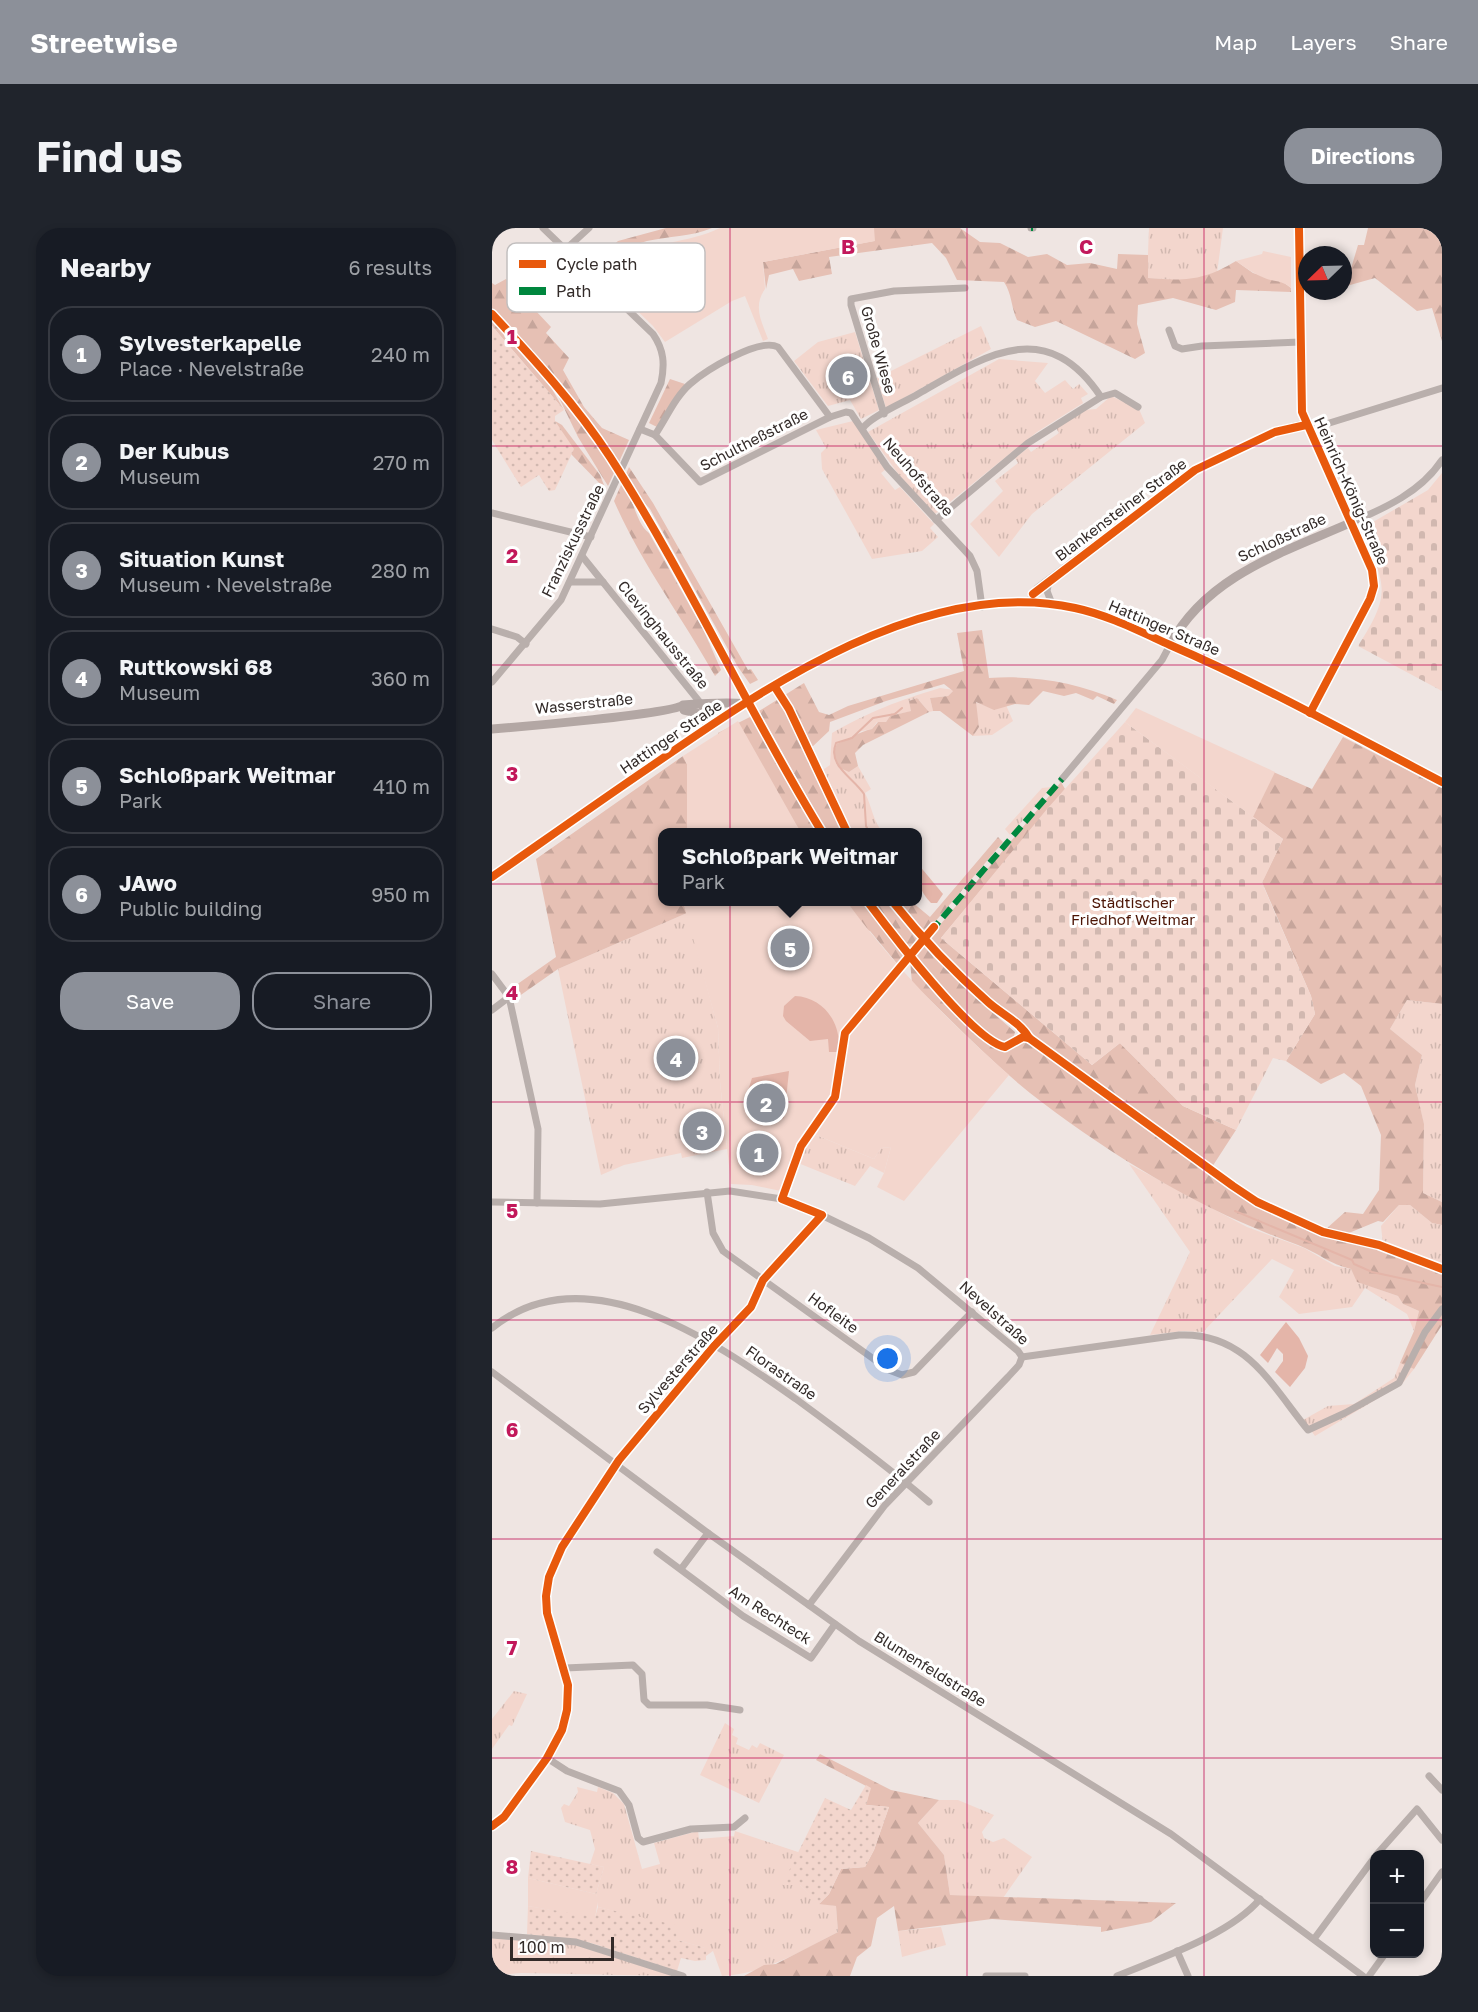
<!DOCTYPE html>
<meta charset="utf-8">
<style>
body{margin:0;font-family:"Golos Text",sans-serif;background:#20242c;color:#f1f3f6}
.controls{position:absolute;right:18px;bottom:18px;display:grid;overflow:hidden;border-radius:12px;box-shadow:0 3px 9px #0003}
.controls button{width:54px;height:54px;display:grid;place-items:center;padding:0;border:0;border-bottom:2px solid #363941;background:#171b24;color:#f1f3f6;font:30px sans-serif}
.compass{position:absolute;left:806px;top:18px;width:54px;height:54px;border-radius:50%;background:#171b24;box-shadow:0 3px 9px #0003;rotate:247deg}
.scale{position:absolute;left:18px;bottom:15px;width:104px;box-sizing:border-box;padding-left:6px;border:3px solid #332b29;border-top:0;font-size:16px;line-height:21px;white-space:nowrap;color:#332b29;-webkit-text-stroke:4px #fff;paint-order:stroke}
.you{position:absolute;left:396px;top:1131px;width:21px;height:21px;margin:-15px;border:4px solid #fff;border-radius:50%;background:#1a73e8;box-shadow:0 0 0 9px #1a73e833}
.badge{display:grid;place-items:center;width:39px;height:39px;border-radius:50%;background:#8c9099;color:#fff;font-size:20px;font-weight:700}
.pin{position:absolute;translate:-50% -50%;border:3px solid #fff;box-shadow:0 2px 6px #0006}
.popup{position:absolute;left:166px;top:600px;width:264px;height:78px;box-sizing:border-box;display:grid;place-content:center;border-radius:12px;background:#171b24;filter:drop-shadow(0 2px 4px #0005);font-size:20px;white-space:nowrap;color:#9ea1a6}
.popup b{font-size:22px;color:#f1f3f6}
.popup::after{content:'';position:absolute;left:50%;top:100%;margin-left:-12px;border:12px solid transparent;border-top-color:#171b24}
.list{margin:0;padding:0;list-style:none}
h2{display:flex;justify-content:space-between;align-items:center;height:78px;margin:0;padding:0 24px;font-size:26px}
h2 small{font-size:20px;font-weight:400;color:#9ea1a6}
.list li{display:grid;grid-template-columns:39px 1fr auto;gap:18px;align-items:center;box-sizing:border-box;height:96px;margin:0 12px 12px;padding:0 12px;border:2px solid #363941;border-radius:24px}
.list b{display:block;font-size:22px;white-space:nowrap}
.list p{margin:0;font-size:20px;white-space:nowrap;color:#9ea1a6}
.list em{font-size:20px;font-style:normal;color:#9ea1a6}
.actions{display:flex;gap:12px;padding:18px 24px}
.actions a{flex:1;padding:14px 0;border:2px solid #8c9099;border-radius:24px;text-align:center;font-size:21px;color:#8c9099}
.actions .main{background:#8c9099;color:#fff}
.map{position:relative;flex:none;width:950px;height:1748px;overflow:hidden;border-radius:24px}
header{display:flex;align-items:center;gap:36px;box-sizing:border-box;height:84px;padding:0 30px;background:#8c9099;color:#fff}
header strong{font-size:28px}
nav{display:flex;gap:33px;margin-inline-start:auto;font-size:21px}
.intro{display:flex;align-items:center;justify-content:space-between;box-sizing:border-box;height:144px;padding:0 36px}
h1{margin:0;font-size:42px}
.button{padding:15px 27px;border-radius:24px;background:#8c9099;color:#fff;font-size:21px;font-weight:700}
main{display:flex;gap:36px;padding:0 36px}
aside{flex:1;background:#171b24;border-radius:24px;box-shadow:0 3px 9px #0003}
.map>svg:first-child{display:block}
.grass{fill:url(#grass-tufts)}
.forest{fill:url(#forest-firs)}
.cemetery{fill:url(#cemetery-stones)}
.park{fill:#f3d6cd}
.garden{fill:url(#garden-dots)}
.water{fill:#e4b5a9;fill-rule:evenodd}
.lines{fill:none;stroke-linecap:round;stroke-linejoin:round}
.stream{stroke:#e4b5a9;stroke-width:2}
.minor{stroke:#b9afac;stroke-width:7}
.major{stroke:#b3a7a4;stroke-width:9}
.tram{stroke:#aea5a2;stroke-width:1.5}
.quiet{stroke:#00873e;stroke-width:6;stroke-dasharray:12 6;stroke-linecap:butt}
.cycleway-casing{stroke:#fff;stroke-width:11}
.cycleway{stroke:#e8590c;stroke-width:8}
.grid{fill:none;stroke:#c2185b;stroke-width:1.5;stroke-opacity:0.55}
.labels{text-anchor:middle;stroke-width:6;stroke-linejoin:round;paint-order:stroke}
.street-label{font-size:15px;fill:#332b29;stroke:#fff}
.park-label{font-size:15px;fill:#4c1505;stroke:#fff}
.key{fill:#fff;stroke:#c2bfbf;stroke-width:1.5}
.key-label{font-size:16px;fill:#332b29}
.grid-label{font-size:20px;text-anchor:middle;font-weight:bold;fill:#c2185b;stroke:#fff;stroke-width:6;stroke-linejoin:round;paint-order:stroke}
</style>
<header>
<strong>Streetwise</strong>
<nav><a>Map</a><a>Layers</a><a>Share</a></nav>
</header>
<div class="intro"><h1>Find us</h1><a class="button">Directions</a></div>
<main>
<aside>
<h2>Nearby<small>6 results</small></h2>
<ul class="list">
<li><span class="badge">1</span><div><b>Sylvesterkapelle</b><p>Place · Nevelstraße</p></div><em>240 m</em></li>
<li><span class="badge">2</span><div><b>Der Kubus</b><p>Museum</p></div><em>270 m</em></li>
<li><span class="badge">3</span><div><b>Situation Kunst</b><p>Museum · Nevelstraße</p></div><em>280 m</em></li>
<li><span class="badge">4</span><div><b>Ruttkowski 68</b><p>Museum</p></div><em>360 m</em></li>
<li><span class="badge">5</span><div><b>Schloßpark Weitmar</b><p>Park</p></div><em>410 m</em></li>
<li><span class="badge">6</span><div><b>JAwo</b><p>Public building</p></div><em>950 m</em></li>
</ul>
<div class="actions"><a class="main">Save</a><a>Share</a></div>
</aside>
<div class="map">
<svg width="950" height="1748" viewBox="0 0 950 1748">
<defs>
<pattern id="grass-tufts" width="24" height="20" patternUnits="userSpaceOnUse" patternTransform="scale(1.5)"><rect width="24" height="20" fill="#f3d6cd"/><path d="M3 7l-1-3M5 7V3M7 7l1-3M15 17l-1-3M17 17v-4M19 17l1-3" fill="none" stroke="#d1b8b0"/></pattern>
<pattern id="forest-firs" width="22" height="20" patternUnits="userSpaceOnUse" patternTransform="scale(1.5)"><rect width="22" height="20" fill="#e6c0b4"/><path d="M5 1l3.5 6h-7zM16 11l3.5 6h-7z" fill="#c6a59b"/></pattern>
<pattern id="cemetery-stones" width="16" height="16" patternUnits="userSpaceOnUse" patternTransform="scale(1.5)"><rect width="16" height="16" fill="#f3d6cd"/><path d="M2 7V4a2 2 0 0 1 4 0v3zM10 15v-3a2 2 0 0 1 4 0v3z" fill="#d1b8b0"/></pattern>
<pattern id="garden-dots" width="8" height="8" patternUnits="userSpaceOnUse" patternTransform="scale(1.5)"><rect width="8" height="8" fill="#f3d6cd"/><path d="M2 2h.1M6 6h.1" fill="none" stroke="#d1b8b0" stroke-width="1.8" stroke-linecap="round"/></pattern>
</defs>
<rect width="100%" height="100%" fill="#efe5e2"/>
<!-- grass -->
<g class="grass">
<path d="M657,0H731L725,45L697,53L655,50Z"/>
<path d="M489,98L499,121L394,180L385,150Z"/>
<path d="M363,104L387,182L369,191L358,172L336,178L302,133L326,114Z"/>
<path d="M507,131L556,135L543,153L553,165L573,152L581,161L587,156L596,166L589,170L591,175L545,204L443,286L407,247L376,204Z"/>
<path d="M619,168L647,181L653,195L540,286L507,329L478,296L511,263L503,253L526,235L523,230L536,220L539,224L567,205L564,200L593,182L604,181Z"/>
<path d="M361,193L393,242L389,245L403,262L408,259L442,296L438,300L446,309L430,323L380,331L330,241L329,225L334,220L324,202Z"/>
<path d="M448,460L462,462L456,468L438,470L441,483L437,484L425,470L417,473L420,483L398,488L394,494H385L380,501L365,504L357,544L366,538L379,561L373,565C380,578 381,594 391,604H358L329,543L338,537L340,505C379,483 405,473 448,460Z"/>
<path d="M483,474L502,481L514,477L521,493L500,507L481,508L487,499Z"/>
<path d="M560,559L518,607L513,601L550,560Z"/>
<path d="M195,685L226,800L228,854L235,921L190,930L189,925L132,937L109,947L66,741Z"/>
<path d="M915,772L950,776V974L931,965L932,897L923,857L930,827L898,801Z"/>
<path d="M324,907L382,931L389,920L399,919L392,945L378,938L363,958L306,935L312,917Z"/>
<path d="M637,936L755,999L812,1020L843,1038L859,1041L866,1054L906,1068L911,1076L927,1083L922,1103L915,1086L873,1060L860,1079L807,1086L787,1069L802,1042L780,1031L711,1104L691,1103L658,1107L698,1024Z"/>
<path d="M907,977H918L940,995L950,997V1040L891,1017L889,998Z"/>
<path d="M908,1135L922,1141L910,1156L823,1208L811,1192L836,1178L862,1176L902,1150Z"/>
<path d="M22,1463L35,1466L20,1498L17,1497L0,1521V1491Z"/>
<path d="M233,1495L242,1501L240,1507L246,1510L244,1516L257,1522L260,1517L265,1520L268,1515L292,1527L267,1575L208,1547Z"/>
<path d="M85,1559L105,1564L106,1559L121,1565L132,1576L150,1641L168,1636L162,1615L206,1603L207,1611L242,1608L243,1603L306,1624L308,1657L327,1675L344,1678L346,1704C309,1723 272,1746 230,1748L221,1723L214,1728L213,1720L185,1712L173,1696L106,1679L104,1666L112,1639L98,1636L103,1621L98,1602L73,1594L69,1580L72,1576L77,1578L86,1564Z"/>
<path d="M447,1572H466L502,1587L490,1604L492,1610L501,1614L512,1610L540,1629L511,1670L458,1667L452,1627L426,1595Z"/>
<path d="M449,1699L454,1717L410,1729L406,1703Z"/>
<path d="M0,1709L72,1713L181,1748L29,1745L0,1748Z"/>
</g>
<!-- forest -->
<g class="forest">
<path d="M174,0H220C198,9 177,8 155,13C140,17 128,23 115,30L112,25L126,13Z"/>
<path d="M382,0H468L488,14L508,15L536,29L555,26L575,37L598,35L625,41L626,26L656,27V50C693,53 711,53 744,33L761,45L791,54L799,60V64L744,62L743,74L724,82L681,70L646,77L645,96L653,125L643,131L564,93L543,99L525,92C519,79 520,66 512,54L465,52L454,30L440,15L337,29L340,46L307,53L301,41L277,47L274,61L271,34L382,13Z"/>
<path d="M876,0H950V113L940,80L925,83L883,50L851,59V42L858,44L866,17H872Z"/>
<path d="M14,51L59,99L54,105L77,130L71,142L92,179L110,200L137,212L116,258L86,209L56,147L116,229L119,228L118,221L59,146L0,82V55L3,57Z"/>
<path d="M0,88L48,140L72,182L0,98Z"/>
<path d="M178,151L193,156L165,199L157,195Z"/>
<path d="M63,193L70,197L108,247L114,262L79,226Z"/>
<path d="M137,239L161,275L256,442L259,441L266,452L258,456L246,439L158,281L138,260L136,266C143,278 146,297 157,305L212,403L229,442L223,448C190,389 149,335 122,273Z"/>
<path d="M490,402L497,450C541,447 584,454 625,472L622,476L605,468L601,472L584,465L572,468L551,463L537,477L523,476L502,482L484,474L487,499L481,508L448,483H441L438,470L456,468L461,463L452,456L394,473L338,494L337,503L319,520L323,545L353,604H335L267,483L312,455L327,484L337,487L356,478L472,443L465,405Z"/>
<path d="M425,470L437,484L371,517L363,525L366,538L357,544L346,539L341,524L345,516C358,511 366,504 380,501L386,494H394L398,488L419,483L417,473Z"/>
<path d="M260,488L327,604H240L226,505Z"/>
<path d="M851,509L950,560V776L915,772L898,801L930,827L923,857L932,896L931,965L950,974V997L940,995L918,977H907L891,994L886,993L852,1007L834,1001L853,984L871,986L887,962L889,907L869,858L852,845L829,856L794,833L823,786L819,768L770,654L791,611L761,589L734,523L820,561Z"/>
<path d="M191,528L195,536L197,598L195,604H170V674H191L195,685L66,741L23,771L17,762L64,729L44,631Z"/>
<path d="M569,554L573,561L449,710L600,837L628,815L691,878L744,902L720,939L593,848L497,773L436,711Z"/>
<path d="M506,609L511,614L419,722L381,674H420L438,689Z"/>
<path d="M279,674H372L415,728L407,738L378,703Z"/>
<path d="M433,716L478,765L523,804L521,812L513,816L508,815L473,784L423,727Z"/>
<path d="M418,733L503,820L513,823L527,815L535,814L758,972L810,998L897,1023L950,1043V1097L922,1141L908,1135L922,1103L927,1083L911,1076L906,1068L865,1054L859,1041C839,1037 825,1024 806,1017C714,984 629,934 551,875C504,840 463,795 420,755Z"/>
<path d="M328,1526L399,1562L447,1572L426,1595L452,1627L458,1667L684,1675L659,1694L609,1704V1699L500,1691L406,1703L402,1678L385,1690L379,1718L365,1729L358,1748H252L272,1737L284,1736L346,1704L344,1678L327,1676L337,1666L349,1641L373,1639L382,1622L397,1579L374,1577L378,1560L324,1532Z"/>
</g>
<!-- cemetery -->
<g class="cemetery">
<path d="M950,245V463L866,418C901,364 893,356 869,301L936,262Z"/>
<path d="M633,494L791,611L770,655L819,768L823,786L794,833L781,830L744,902L691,878L628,815L600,837L449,710L555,581Z"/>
</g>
<!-- park -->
<g class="park">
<path d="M228,0H382L383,13L271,34L273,61C261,78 269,92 276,111L271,113L253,68L240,73L173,114L161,98L97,36L112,25L117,32C154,14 192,17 228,0Z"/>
<path d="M771,23L799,29V60C791,53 785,54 775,51C764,47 754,40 744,33L770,26Z"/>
<path d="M644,480L783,544L761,589L633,494Z"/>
<path d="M246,493L304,596L309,604H195V536L191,528Z"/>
<path d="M191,674H355C401,737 457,794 517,847L412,973L385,959L392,945L399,919L389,920L382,931L324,907L312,917L296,959L298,965L260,957L239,956L228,854L226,800Z"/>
<path d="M36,1650L104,1666L106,1673L103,1690L36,1678Z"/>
</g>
<!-- garden -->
<g class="garden">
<path d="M0,98L72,182L63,188V193L82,221L63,262L57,263L47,247L29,259L0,212Z"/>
<path d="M374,1557L379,1560L374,1577L397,1579L382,1622L373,1639L349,1641L337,1666L327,1676L308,1657H290L333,1570L359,1582Z"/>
<path d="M39,1623L112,1639L104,1666L36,1650Z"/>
<path d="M36,1678L103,1689L106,1679L183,1697L185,1712L214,1720V1732L203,1733L189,1730L185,1743L99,1715L35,1706Z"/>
</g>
<!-- water -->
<g class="water">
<path d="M426,636L451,666L445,675H439C427,663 425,652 426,636Z"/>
<path d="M303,768C332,769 351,797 346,824H337L336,811L318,813L294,793L291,788L292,778Z"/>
<path d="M297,843L292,890L288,892L258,889L255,866L260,850ZM278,864H290L288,886L261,885L262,865Z"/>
<path d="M794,1094L807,1110L816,1128L813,1140L798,1159L783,1144L791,1133V1126L785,1120L776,1135L768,1127Z"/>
</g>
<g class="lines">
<!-- stream -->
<g class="stream">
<path d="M377,604L374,598L372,566C361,549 335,538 344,515L360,510L381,490L403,486L410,480"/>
<path d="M743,983L860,1032L862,1036L880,1044L950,1059"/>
</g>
<!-- minor -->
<g class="minor">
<path d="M539,0H541"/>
<path d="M74,21L97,0"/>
<path d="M677,102L683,118L690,121L710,118L808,114"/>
<path d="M609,169L623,165L646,179"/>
<path d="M392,186L359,77V71L402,63L473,60"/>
<path d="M371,200C379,188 413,174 426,166C494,127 554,87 609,169L536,215L444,292"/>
<path d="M148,201L163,207L208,254L338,189L354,184L359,185L395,239L478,328L485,343L490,379"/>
<path d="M163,207C174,191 183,169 198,156C213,143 267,109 286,119L338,189"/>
<path d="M0,285L99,309"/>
<path d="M858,295C893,280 929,264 950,232"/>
<path d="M90,328L210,477"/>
<path d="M557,353L555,363L560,376"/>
<path d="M78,354H111"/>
<path d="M536,375L545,360L708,238L791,201L810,196L831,197L950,160"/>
<path d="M0,401L25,409L34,416"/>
<path d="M0,454L69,372L169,155C173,136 172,122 161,106L51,0"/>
<path d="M570,551L670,432L678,417"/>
<path d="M0,746L17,769L46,901L45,975"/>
<path d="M0,782L17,769"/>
<path d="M215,964L221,1005L231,1023L397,1142L410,1147L422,1144L480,1084"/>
<path d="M0,974L108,976L238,963L290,971L319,982L377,1010L426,1040L526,1123L530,1129"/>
<path d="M271,1052L330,987"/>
<path d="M0,1100C95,1023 224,1115 304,1171C349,1204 395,1238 437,1274"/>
<path d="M530,1129L687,1107C754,1104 779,1157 816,1202L853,1185L907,1155L933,1104L950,1081"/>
<path d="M0,1144L216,1305L367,1413L679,1606L871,1748"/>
<path d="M165,1324L251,1388L319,1430L343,1396"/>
<path d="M189,1341L216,1305"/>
<path d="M317,1377L393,1277L516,1149L527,1137L530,1129"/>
<path d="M73,1440L141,1437L150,1446L152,1472L157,1477H215L248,1482"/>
<path d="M55,1530L75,1543L127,1563L137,1577L146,1610L151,1614L199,1601L242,1599L253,1590"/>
<path d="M937,1548L950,1562"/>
<path d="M0,1598C19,1586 30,1564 43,1546C78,1497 84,1468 64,1411C56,1390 50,1371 57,1349C71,1308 101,1277 123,1241C148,1202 180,1167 211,1131C231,1108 255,1089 268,1062"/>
<path d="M885,1626L925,1581L950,1612"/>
<path d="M928,1675L950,1644"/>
<path d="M0,1707L84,1714L191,1748"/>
<path d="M822,1711L882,1630"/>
<path d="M685,1723L696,1748"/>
<path d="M494,1748H533"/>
<path d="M625,1748C668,1730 738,1707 768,1671"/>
<path d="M877,1748L893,1726"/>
</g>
<!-- major -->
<g class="major">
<path d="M807,0L810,184L880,342L882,358L878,371L818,485"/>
<path d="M678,417C714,348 792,324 858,295"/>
<path d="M210,477L223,495"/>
<path d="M192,482L205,485L215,500"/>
<path d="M0,501C26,499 180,486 191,477C205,476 240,474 252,476"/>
<path d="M0,649C53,612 105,575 158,539C273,459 435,347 583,380C616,387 647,403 678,417C771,457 860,507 950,554"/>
</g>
<!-- tram -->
<path class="tram" d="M0,651C56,612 111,573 167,534C284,453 443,345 593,384C624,392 653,407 683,420C774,460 861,509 950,555"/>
<!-- quiet -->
<g class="quiet">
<path d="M539,0H541"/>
<path d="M439,703L570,551"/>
</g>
<!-- cycleway casing -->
<g class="cycleway-casing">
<g id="cycleway">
<path d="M807,0L810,184L880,342L882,358L878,371L818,485"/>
<path d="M0,86C42,131 84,177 118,229C196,350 255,482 330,604"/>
<path d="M541,366L703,242L783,204L814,197"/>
<path d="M283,459L297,481L355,604"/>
<path d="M0,649C53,612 105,575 158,539C273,459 435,347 583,380C616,387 647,403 678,417C771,457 860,507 950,554"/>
<path d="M376,674C397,702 482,814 513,819L531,809L537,810"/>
<path d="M401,674C429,709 462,744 496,774C509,786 528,794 537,810L741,958L765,974L831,1004L887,1017L950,1041"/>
<path d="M0,1598L12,1589L55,1530L70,1502L75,1482L76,1457L55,1385L54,1368L57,1349L70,1319L127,1232L222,1118L259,1079L271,1052L330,987L290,971L309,918L343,869L353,805L442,699"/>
</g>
</g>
<!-- cycleway -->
<use href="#cycleway" class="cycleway"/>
</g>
<!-- grid -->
<path class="grid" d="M238,0V1748M475,0V1748M712,0V1748M0,218H950M0,437H950M0,656H950M0,874H950M0,1092H950M0,1311H950M0,1530H950"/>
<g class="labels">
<!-- street labels -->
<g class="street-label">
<text transform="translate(386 122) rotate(74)" y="5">Große Wiese</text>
<text transform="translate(262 212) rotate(-27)" y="5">Schultheßstraße</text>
<text transform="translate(426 249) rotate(49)" y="5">Neuhofstraße</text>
<text transform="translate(859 263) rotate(66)" y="5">Heinrich-König-Straße</text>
<text transform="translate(629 282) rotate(-37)" y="5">Blankensteiner Straße</text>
<text transform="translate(790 310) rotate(-25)" y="5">Schloßstraße</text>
<text transform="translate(81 313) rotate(-64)" y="5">Franziskusstraße</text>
<text transform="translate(672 400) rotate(23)" y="5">Hattinger Straße</text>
<text transform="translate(171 407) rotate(51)" y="5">Clevinghausstraße</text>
<text transform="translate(92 476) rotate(-6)" y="5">Wasserstraße</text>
<text transform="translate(179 509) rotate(-34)" y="5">Hattinger Straße</text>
<text transform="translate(341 1085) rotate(36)" y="5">Hofleite</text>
<text transform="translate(502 1085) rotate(42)" y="5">Nevelstraße</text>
<text transform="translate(186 1141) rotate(-49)" y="5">Sylvesterstraße</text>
<text transform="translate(289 1145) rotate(35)" y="5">Florastraße</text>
<text transform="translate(411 1241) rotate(-47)" y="5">Generalstraße</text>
<text transform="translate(278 1387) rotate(33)" y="5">Am Rechteck</text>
<text transform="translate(438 1441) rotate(32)" y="5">Blumenfeldstraße</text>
</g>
<!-- park labels -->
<g class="park-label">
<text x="641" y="680">Städtischer<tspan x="641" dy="17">Friedhof Weitmar</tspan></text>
</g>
</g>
<!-- legend -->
<rect x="15" y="15" width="198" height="69" rx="9" class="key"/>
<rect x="27" y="32" width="27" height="8" fill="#e8590c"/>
<rect x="27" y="59" width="27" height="8" fill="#00873e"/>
<g class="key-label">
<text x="64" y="42">Cycle path</text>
<text x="64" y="69">Path</text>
</g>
<g class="grid-label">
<text x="356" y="26">B</text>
<text x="594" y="26">C</text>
<text x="20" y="116">1</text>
<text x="20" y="335">2</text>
<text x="20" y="553">3</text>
<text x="20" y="772">4</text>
<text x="20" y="990">5</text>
<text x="20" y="1209">6</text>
<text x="20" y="1427">7</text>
<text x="20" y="1646">8</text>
</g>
</svg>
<div class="controls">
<button>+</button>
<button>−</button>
</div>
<svg class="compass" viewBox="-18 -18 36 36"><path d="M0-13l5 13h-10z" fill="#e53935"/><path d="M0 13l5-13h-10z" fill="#9ea1a6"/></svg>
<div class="scale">100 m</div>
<div class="you"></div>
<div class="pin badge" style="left:267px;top:925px">1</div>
<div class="pin badge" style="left:274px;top:875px">2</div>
<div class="pin badge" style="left:210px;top:903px">3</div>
<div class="pin badge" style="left:184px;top:830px">4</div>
<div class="pin badge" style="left:298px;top:720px">5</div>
<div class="popup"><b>Schloßpark Weitmar</b>Park</div>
<div class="pin badge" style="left:356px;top:148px">6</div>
</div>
</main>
